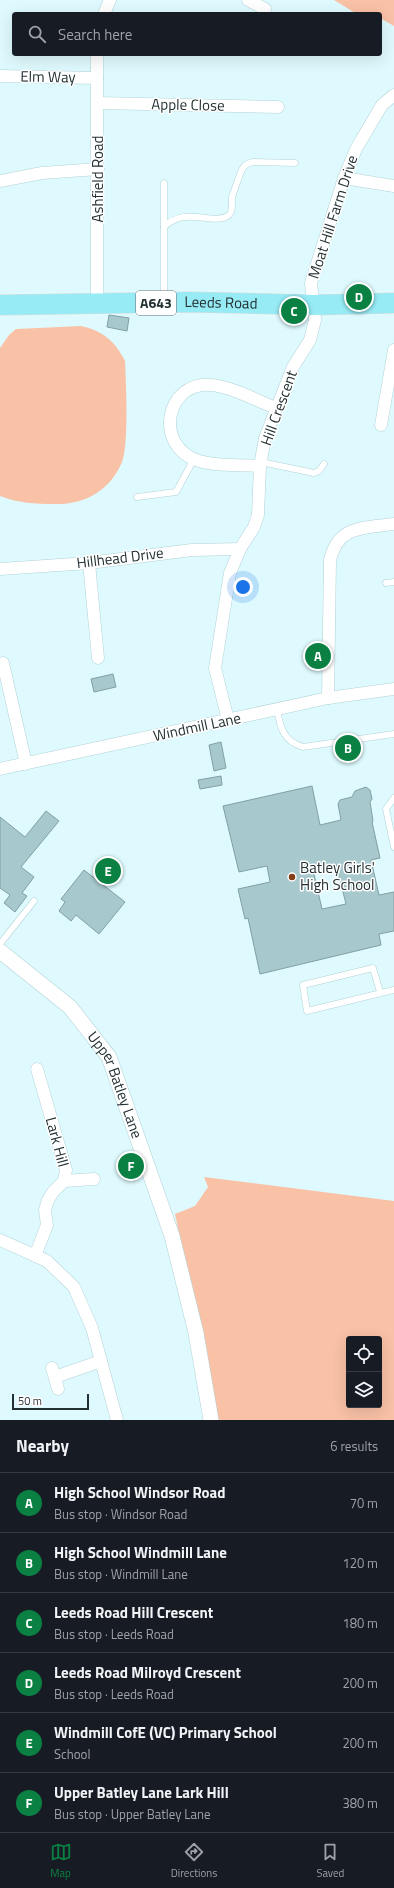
<!DOCTYPE html>
<meta charset="utf-8">
<style>
body{margin:0;font-family:"Titillium Web",sans-serif;background:#20242c;color:#f1f3f6}
.controls{position:absolute;right:12px;bottom:12px;display:grid;overflow:hidden;border-radius:4px;box-shadow:0 4px 16px #0002}
.controls button{width:36px;height:36px;display:grid;place-items:center;padding:0;border:0;border-bottom:1px solid #363941;background:#171b24;color:#f1f3f6;font:20px sans-serif}
.scale{position:absolute;left:12px;bottom:10px;width:77px;box-sizing:border-box;padding-left:4px;border:2px solid #243133;border-top:0;font-size:11px;line-height:14px;white-space:nowrap;color:#243133;-webkit-text-stroke:3px #fff;paint-order:stroke}
.you{position:absolute;left:243px;top:587px;width:14px;height:14px;margin:-10px;border:3px solid #fff;border-radius:50%;background:#1a73e8;box-shadow:0 0 0 6px #1a73e833}
.badge{display:grid;place-items:center;width:26px;height:26px;border-radius:50%;background:#0b8043;color:#fff;font-size:13px;font-weight:700}
.pin{position:absolute;translate:-50% -50%;border:2px solid #fff;box-shadow:0 1px 4px #0006}
.list{margin:0;padding:0;list-style:none}
h2{display:flex;justify-content:space-between;align-items:center;height:52px;margin:0;padding:0 16px;font-size:17px}
h2 small{font-size:13px;font-weight:400;color:#9ea1a6}
.list li{display:grid;grid-template-columns:26px 1fr auto;gap:12px;align-items:center;box-sizing:border-box;height:60px;padding:0 16px;border-top:1px solid #363941}
.list b{display:block;font-size:15px;white-space:nowrap}
.list p{margin:0;font-size:13px;white-space:nowrap;color:#9ea1a6}
.list em{font-size:13px;font-style:normal;color:#9ea1a6}
.icon{flex:none;width:22px;height:22px;fill:none;stroke:currentColor;stroke-width:2;stroke-linecap:round;stroke-linejoin:round}
.map{position:relative;flex:none;width:394px;height:1420px;overflow:hidden}
.search{position:absolute;background:#171b24;box-shadow:0 4px 16px #0002;left:12px;right:12px;top:12px;height:44px;display:flex;align-items:center;gap:10px;box-sizing:border-box;padding:0 14px;border-radius:4px;color:#9ea1a6;font-size:15px}
.sheet{height:412px;background:#171b24}
nav{display:flex;justify-content:space-around;align-items:center;box-sizing:border-box;height:56px;border-top:1px solid #363941;background:#171b24;font-size:11px;color:#9ea1a6}
nav a{display:grid;justify-items:center;gap:2px}
nav .on{color:#0b8043}
.map>svg:first-child{display:block}
.green{fill:#f9c1a6;fill-rule:evenodd}
.building{fill:#a7c8cd;stroke:#80a0a4;fill-rule:evenodd}
.lines{fill:none;stroke-linecap:round;stroke-linejoin:round}
.service-casing{stroke:#b1d2d7;stroke-width:7}
.minor-casing{stroke:#b1d2d7;stroke-width:13}
.tertiary-casing{stroke:#b1d2d7;stroke-width:16}
.primary-casing{stroke:#d8dada;stroke-width:21}
.service{stroke:#fff;stroke-width:6}
.minor{stroke:#fff;stroke-width:12}
.tertiary{stroke:#fff;stroke-width:15}
.primary{stroke:#97ebf5;stroke-width:20}
.poi-dot{fill:#843f17;stroke:#fff;stroke-width:1.5}
.labels{text-anchor:middle;stroke-width:3;stroke-linejoin:round;paint-order:stroke}
.shield{fill:#fff;stroke:#666f70;stroke-width:1}
.shield-label{font-size:14px;font-weight:bold;fill:#243133}
.street-label{font-size:15px;fill:#243133;stroke:#fff}
.poi-label{font-size:15px;fill:#243133;stroke:#fff;text-anchor:start}
</style>
<div class="map">
<svg width="394" height="1420" viewBox="0 0 394 1420">
<rect width="100%" height="100%" fill="#dffafe"/>
<!-- green -->
<g class="green">
<path d="M334,0H394V26L380,18V14H357Z"/>
<path d="M81,326C103,331 115,341 125,361C126,382 129,445 122,462C110,491 84,505 54,504C36,504 17,503 0,496V348L9,335L16,329Z"/>
<path d="M204,1177L394,1201V1420H218L175,1214L195,1206L208,1187ZM349,1339H379V1405H349Z"/>
</g>
<!-- building -->
<g class="building">
<path d="M109,315L129,318L127,331L107,327Z"/>
<path d="M113,674L116,687L94,692L91,679Z"/>
<path d="M221,742L226,768L214,771L209,745Z"/>
<path d="M221,776L222,785L200,789L198,780Z"/>
<path d="M312,786L320,825L341,820L338,804L340,800L352,797L355,791L366,787L370,790L372,799L370,802L373,821L372,822L380,858L371,860L379,895L394,892V931L379,934L381,945L260,974L248,918L245,919L238,889L270,882L267,866L239,872L223,806ZM336,864L346,904L322,909L313,870Z"/>
<path d="M46,811L59,821L21,867L34,877L22,893L27,896L15,912L4,903L10,895L0,888V817L25,837Z"/>
<path d="M84,870L125,902L99,934L76,915L71,921L59,911L65,902L61,899Z"/>
</g>
<g class="lines">
<!-- service casing -->
<g class="service-casing">
<g id="service">
<path d="M164,227C186,205 214,227 229,215C234,210 231,203 232,197C234,192 240,172 243,168C245,164 249,163 253,162L295,163"/>
<path d="M164,300V183"/>
<path d="M261,462L314,473L319,471L324,464"/>
<path d="M137,497L176,492L194,459"/>
<path d="M386,583L394,582"/>
<path d="M277,709C280,727 283,741 303,747L394,734"/>
<path d="M394,798L386,809L394,847"/>
<path d="M0,944L34,901"/>
<path d="M380,992L373,968L303,985L307,1011L394,990"/>
</g>
</g>
<!-- minor casing -->
<g class="minor-casing">
<g id="minor">
<path d="M248,0L265,9"/>
<path d="M104,14L110,0"/>
<path d="M97,54V305"/>
<path d="M0,76L97,78"/>
<path d="M98,103L278,107"/>
<path d="M344,178L394,186"/>
<path d="M0,181L42,173L98,169"/>
<path d="M381,425L394,350"/>
<path d="M260,466C240,464 218,467 199,461C153,447 165,380 212,385C229,386 259,401 275,408"/>
<path d="M89,563L98,658"/>
<path d="M0,569L89,563L192,550L240,549"/>
<path d="M3,663L26,764"/>
<path d="M328,698L330,560C338,525 364,528 394,524"/>
<path d="M228,720L215,668L230,573L240,549L254,527L258,515L260,466L265,438L293,367L310,340L315,320L311,283L344,178L356,149L382,105L394,95"/>
<path d="M0,769L328,698L394,689"/>
<path d="M64,1181L94,1179"/>
<path d="M0,1240L47,1261L74,1287L92,1328L117,1420"/>
<path d="M35,1256L47,1225L45,1210L48,1200L53,1192L64,1181L66,1170L37,1069"/>
<path d="M52,1368L58,1389"/>
<path d="M55,1377L101,1361"/>
</g>
</g>
<!-- tertiary casing -->
<g class="tertiary-casing">
<g id="tertiary">
<path id="s1" d="M0,951L70,1007L109,1057L172,1236L196,1333L211,1420"/>
</g>
</g>
<!-- primary casing -->
<g class="primary-casing">
<g id="primary">
<path id="s2" d="M0,305L189,302L313,305L394,303"/>
</g>
</g>
<!-- service -->
<use href="#service" class="service"/>
<!-- minor -->
<use href="#minor" class="minor"/>
<!-- tertiary -->
<use href="#tertiary" class="tertiary"/>
<!-- primary -->
<use href="#primary" class="primary"/>
</g>
<!-- markers -->
<circle class="poi-dot" cx="292" cy="877" r="4"/>
<g class="labels">
<!-- shield labels -->
<rect class="shield" x="136" y="291" width="40" height="24" rx="3"/>
<g class="shield-label">
<text x="156" y="308">A643</text>
</g>
<!-- street labels -->
<g class="street-label">
<text transform="translate(48 77) rotate(1)" y="5">Elm Way</text>
<text transform="translate(188 105) rotate(1)" y="5">Apple Close</text>
<text transform="translate(98 179) rotate(-90)" y="5">Ashfield Road</text>
<text transform="translate(333 217) rotate(-72)" y="5">Moat Hill Farm Drive</text>
<text dy="5" stroke="none"><textPath href="#s2" startOffset="221">Leeds Road</textPath></text>
<text transform="translate(279 408) rotate(-70)" y="5">Hill Crescent</text>
<text transform="translate(120 558) rotate(-7)" y="5">Hillhead Drive</text>
<text transform="translate(197 727) rotate(-12)" y="5">Windmill Lane</text>
<text dy="5" stroke="none"><textPath href="#s1" startOffset="181">Upper Batley Lane</textPath></text>
<text transform="translate(57 1142) rotate(75)" y="5">Lark Hill</text>
</g>
<!-- poi labels -->
<g class="poi-label">
<text x="300" y="873">Batley Girls'<tspan x="300" dy="17">High School</tspan></text>
</g>
</g>
</svg>
<div class="controls">
<button><svg class="icon" aria-label="locate" viewBox="0 0 24 24"><circle cx="12" cy="12" r="6"/><path d="M12 2v4M12 18v4M2 12h4M18 12h4"/></svg></button>
<button><svg class="icon" aria-label="layers" viewBox="0 0 24 24"><path d="M12 4l9 5-9 5-9-5zM3 14l9 5 9-5"/></svg></button>
</div>
<div class="scale">50 m</div>
<div class="you"></div>
<div class="pin badge" style="left:318px;top:656px">A</div>
<div class="pin badge" style="left:348px;top:748px">B</div>
<div class="pin badge" style="left:294px;top:311px">C</div>
<div class="pin badge" style="left:359px;top:297px">D</div>
<div class="pin badge" style="left:108px;top:871px">E</div>
<div class="pin badge" style="left:131px;top:1166px">F</div>
<div class="search"><svg class="icon" aria-label="search" viewBox="0 0 24 24"><circle cx="10" cy="10" r="6"/><path d="M15 15l6 6"/></svg>Search here</div>
</div>
<section class="sheet">
<h2>Nearby<small>6 results</small></h2>
<ul class="list">
<li><span class="badge">A</span><div><b>High School Windsor Road</b><p>Bus stop · Windsor Road</p></div><em>70 m</em></li>
<li><span class="badge">B</span><div><b>High School Windmill Lane</b><p>Bus stop · Windmill Lane</p></div><em>120 m</em></li>
<li><span class="badge">C</span><div><b>Leeds Road Hill Crescent</b><p>Bus stop · Leeds Road</p></div><em>180 m</em></li>
<li><span class="badge">D</span><div><b>Leeds Road Milroyd Crescent</b><p>Bus stop · Leeds Road</p></div><em>200 m</em></li>
<li><span class="badge">E</span><div><b>Windmill CofE (VC) Primary School</b><p>School</p></div><em>200 m</em></li>
<li><span class="badge">F</span><div><b>Upper Batley Lane Lark Hill</b><p>Bus stop · Upper Batley Lane</p></div><em>380 m</em></li>
</ul>
</section>
<nav>
<a class="on"><svg class="icon" aria-label="map" viewBox="0 0 24 24"><path d="M3 6l6-2 6 2 6-2v14l-6 2-6-2-6 2zM9 4v14M15 6v14"/></svg>Map</a>
<a><svg class="icon" aria-label="directions" viewBox="0 0 24 24"><path d="M12 3l9 9-9 9-9-9zM9 14v-3h6M13 9l2 2-2 2"/></svg>Directions</a>
<a><svg class="icon" aria-label="saved" viewBox="0 0 24 24"><path d="M7 4h10v16l-5-4-5 4z"/></svg>Saved</a>
</nav>
